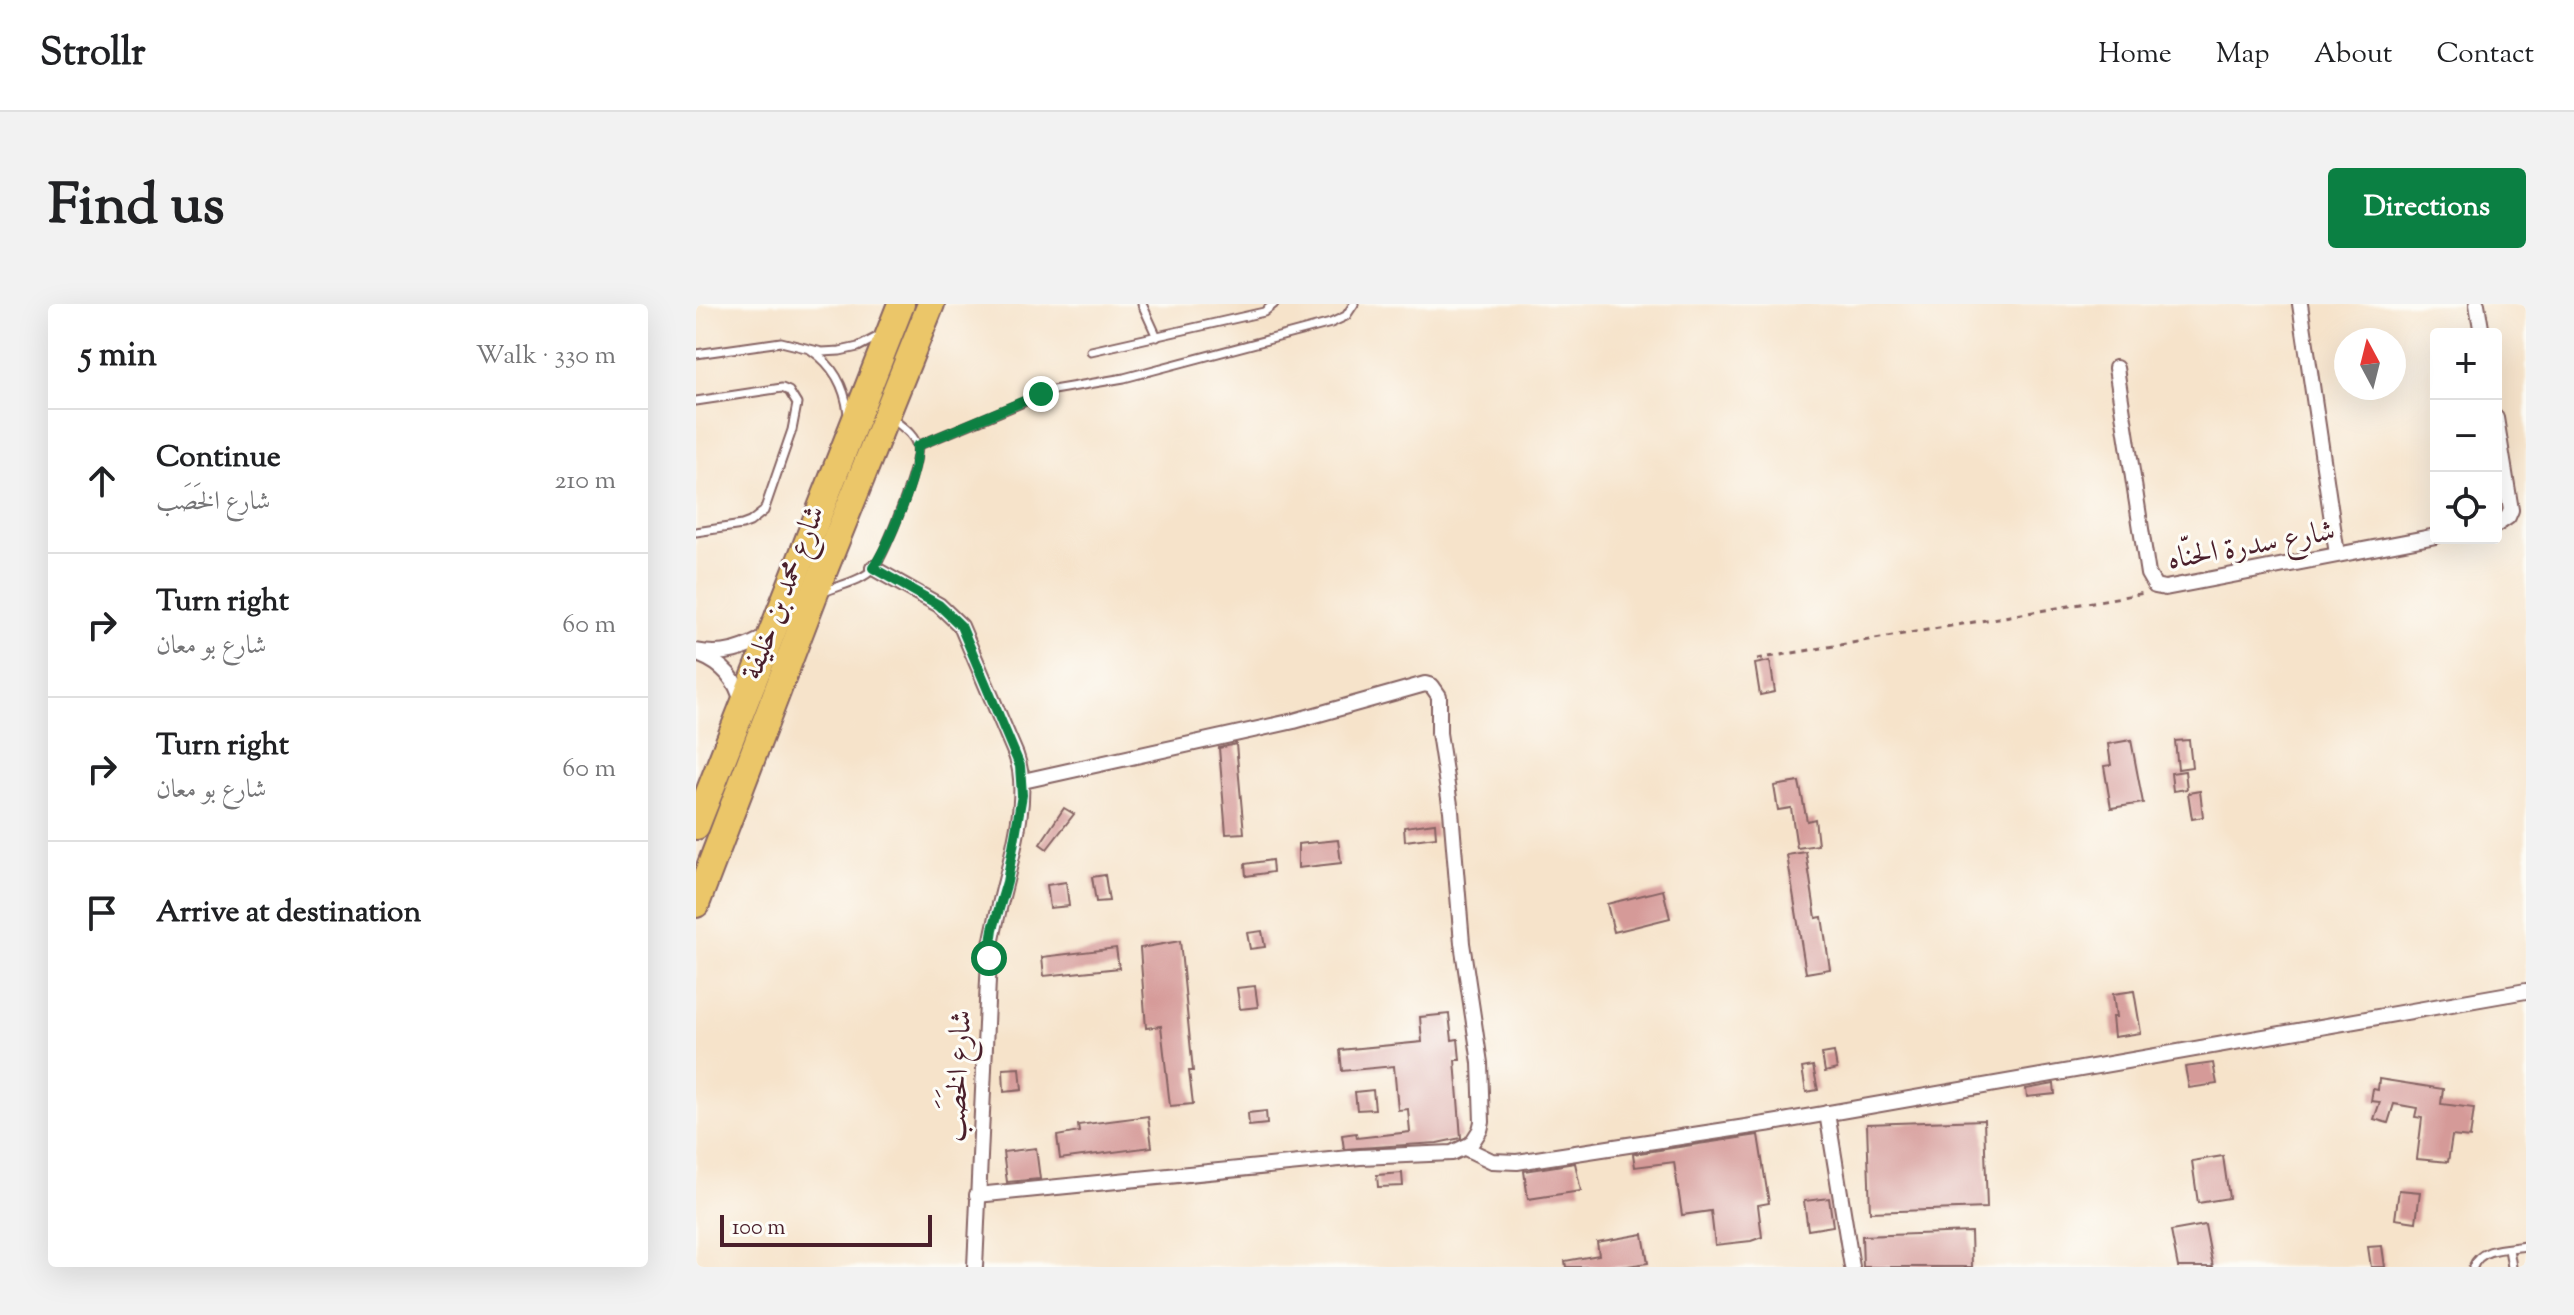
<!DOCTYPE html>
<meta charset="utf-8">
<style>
body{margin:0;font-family:"Sorts Mill Goudy",Amiri,serif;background:#f2f2f2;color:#202124}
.controls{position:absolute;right:24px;top:24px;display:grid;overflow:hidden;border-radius:8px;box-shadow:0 8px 32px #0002}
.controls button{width:72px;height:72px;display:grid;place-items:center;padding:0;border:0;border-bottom:2px solid #e0e0e0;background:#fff;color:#202124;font:40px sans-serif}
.compass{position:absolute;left:1638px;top:24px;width:72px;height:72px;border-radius:50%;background:#fff;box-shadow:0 8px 32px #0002;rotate:353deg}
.scale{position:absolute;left:24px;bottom:20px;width:212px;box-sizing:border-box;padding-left:8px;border:4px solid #4a1f2b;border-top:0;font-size:22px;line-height:28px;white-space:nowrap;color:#4a1f2b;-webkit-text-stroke:6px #fdfcf7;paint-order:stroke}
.stop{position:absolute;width:24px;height:24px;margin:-18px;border:6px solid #0b8043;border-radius:50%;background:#fff}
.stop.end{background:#0b8043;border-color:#fff;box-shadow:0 2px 8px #0008}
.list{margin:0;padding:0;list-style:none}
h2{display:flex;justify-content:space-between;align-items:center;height:104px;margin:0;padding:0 32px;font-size:34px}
h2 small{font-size:26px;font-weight:400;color:#757577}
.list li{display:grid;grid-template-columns:52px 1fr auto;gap:24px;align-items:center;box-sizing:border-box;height:144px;padding:0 32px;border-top:2px solid #e0e0e0}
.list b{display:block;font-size:30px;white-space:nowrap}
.list p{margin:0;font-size:26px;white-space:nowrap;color:#757577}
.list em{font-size:26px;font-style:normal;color:#757577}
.icon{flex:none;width:44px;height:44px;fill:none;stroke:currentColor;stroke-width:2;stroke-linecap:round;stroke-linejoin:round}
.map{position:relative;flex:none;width:1830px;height:963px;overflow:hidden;border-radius:8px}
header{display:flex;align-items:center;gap:48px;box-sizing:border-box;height:112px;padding:0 40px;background:#fff;border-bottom:2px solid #e0e0e0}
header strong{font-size:38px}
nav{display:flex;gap:44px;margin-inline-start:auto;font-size:28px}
.intro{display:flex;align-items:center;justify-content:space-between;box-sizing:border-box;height:192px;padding:0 48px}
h1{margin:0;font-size:56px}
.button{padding:20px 36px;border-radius:8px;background:#0b8043;color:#fff;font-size:28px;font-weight:700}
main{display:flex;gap:48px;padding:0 48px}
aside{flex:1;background:#fff;border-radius:8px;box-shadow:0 8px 32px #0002}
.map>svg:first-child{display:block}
.building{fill:#d59a98}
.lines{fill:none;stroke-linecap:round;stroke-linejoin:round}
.lane-casing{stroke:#866463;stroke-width:11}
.street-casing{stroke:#866463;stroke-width:18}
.highway-casing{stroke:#866463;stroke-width:30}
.path{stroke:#866463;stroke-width:3;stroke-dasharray:6 6;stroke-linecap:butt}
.lane{stroke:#fff;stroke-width:7}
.street{stroke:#fff;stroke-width:14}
.highway{stroke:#ebc669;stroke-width:26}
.route{stroke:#0b8043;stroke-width:10}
.labels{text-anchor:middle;stroke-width:6;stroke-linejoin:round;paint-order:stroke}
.street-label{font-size:30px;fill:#4a1f2b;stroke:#fdfcf7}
</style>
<header>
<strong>Strollr</strong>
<nav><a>Home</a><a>Map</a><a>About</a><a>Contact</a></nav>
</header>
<div class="intro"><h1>Find us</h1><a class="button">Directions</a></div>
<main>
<aside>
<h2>5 min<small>Walk · 330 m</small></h2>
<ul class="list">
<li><svg class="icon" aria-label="ahead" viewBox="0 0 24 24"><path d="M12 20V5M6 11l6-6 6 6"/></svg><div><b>Continue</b><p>شارع الخَصَب</p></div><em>210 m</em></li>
<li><svg class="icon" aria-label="right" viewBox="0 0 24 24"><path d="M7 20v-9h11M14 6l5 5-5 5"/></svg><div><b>Turn right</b><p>شارع بو معان</p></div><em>60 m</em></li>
<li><svg class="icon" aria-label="right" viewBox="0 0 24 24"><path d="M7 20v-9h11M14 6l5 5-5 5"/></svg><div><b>Turn right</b><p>شارع بو معان</p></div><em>60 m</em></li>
<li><svg class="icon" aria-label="arrive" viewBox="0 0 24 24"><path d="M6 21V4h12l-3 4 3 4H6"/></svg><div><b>Arrive at destination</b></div></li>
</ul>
</aside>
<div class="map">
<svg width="1830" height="963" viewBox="0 0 1830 963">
<rect width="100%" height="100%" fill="#fdfcf7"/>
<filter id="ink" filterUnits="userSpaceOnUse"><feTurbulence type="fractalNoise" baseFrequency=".0125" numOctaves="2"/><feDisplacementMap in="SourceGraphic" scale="16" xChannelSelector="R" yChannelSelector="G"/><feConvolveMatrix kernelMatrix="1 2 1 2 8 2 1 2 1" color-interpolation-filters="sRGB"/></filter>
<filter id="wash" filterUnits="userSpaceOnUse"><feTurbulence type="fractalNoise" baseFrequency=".006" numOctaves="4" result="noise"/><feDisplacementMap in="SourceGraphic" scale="32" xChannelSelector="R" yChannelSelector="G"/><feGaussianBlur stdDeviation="1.8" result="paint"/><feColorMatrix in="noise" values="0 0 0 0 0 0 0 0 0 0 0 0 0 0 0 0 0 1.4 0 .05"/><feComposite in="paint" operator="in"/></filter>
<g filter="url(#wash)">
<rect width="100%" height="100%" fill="#f6e3ca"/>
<g id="blocks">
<!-- building -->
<g class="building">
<path d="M1074,357L1079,388L1064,391L1059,360Z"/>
<path d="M1435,436L1447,499L1415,504L1408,462L1415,461L1412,440Z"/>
<path d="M1493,436L1496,463L1482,465L1479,437Z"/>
<path d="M540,440L548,529L530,530L523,444Z"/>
<path d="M1489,467L1491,485L1477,487L1475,469Z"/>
<path d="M1103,478L1111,517L1119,515L1122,541L1101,544L1095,504L1082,506L1078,482Z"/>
<path d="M1504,487L1507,513L1496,515L1492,489Z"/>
<path d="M368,504L378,510L351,545L344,540Z"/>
<path d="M739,519L740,533L709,537L708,523Z"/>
<path d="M642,536L645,559L602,564V540Z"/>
<path d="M1110,548L1120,614L1126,613L1134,665L1110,669L1091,551Z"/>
<path d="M576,556L577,568L550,572L549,560Z"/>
<path d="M409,571L413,597L400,598L396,573Z"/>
<path d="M370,578L373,602L354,604L351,581Z"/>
<path d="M967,586L974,614L918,628L911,600Z"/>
<path d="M566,627L569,643L554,645L551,629Z"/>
<path d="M484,637L497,767H493L497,800L474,802L465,722L450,724L444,644Z"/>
<path d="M420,644L423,664L348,672L346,653Z"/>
<path d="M559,682L562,703L544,705L541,684Z"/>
<path d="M1438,687L1445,729L1418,733L1416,713H1420L1417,690Z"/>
<path d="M753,710L756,736L762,735L764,756H759L765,834L741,839L648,845L646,831L660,829L661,834L714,828L712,805L702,806L698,762L646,767L644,746L726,738L724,713Z"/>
<path d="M1138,748L1141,765L1129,768L1126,750Z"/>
<path d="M1517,759L1521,780L1493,784L1489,763Z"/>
<path d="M1117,762L1122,786L1110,788L1106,764Z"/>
<path d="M324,764L326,786L308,788L307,765Z"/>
<path d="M1683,775L1747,785L1745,800L1778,804L1774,834L1756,832L1752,858L1721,855L1726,814L1719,813L1721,804L1698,800L1692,819L1678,815L1684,798L1675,797L1677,785L1682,786Z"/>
<path d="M1358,780L1359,790L1331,793L1330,785Z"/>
<path d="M677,786L679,805L661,806L659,788Z"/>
<path d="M570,807L571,820L553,822L552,809Z"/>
<path d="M452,812L456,843L364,855L361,832L383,828L382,821Z"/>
<path d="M1288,816L1291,904L1174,908L1171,820Z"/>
<path d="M1062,831L1073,899L1062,901L1066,933L1055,937L1019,941L1015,907L986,911L978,858L939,863L937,850Z"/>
<path d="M340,844L344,875L311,878L307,848Z"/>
<path d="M1527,852L1533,894L1502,899L1496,857Z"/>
<path d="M879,859L885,887L832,895L828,867Z"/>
<path d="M706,869L707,882L682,883L681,871Z"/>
<path d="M1703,886L1724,888L1720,918L1699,915Z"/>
<path d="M1133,894L1137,922L1112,926L1108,897Z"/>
<path d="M1509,921L1517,963H1482L1475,927Z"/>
<path d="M1275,928L1276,963H1167L1166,932Z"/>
<path d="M947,930L952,959L925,963H870L869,957L903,951L901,938Z"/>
<path d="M1686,942L1689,963H1675L1672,943Z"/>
</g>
</g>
</g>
<g filter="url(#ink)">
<use href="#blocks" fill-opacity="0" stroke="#866463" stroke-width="2"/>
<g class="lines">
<!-- lane casing -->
<g class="lane-casing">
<g id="lane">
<path d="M446,0L461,33"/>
<path d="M115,46C137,61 149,83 152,109"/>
<path d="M395,47L568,8L578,0"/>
<path d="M0,50L85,38L126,48L144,47L162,43L185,31"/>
<path d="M0,97L86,84L93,87L101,100L96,126L68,207L54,218L46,221L0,228"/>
<path d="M221,142L357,86L428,74L635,19L650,12L658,0"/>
<path d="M128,288C144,281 166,277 178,264C189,251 226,157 221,142C218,130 206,123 197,115"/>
<path d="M1813,945L1816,963"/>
<path d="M1777,963C1784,943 1812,945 1830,942"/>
</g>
</g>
<!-- street casing -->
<g class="street-casing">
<g id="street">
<path d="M1604,0L1641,250"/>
<path d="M1781,0L1786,30"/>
<path d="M1420,64L1452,270L1459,282L1469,284L1740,232"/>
<path d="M1800,114L1815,206L1812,213L1800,221"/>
<path d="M177,264L243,301L265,322L320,451C340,503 299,598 293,654L279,963"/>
<path d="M0,347C27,353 50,345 73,331"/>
<path d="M4,351C27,360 41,375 46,399"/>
<path d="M1131,809L1156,963"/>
<path d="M769,844L796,857L821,858L1076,819L1830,687"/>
<path d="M281,891L664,853L756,849L775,840L784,826L786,818L784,759L766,639L755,507L743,429V392L736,382L729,380L598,417L327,477"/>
</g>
</g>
<!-- highway casing -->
<g class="highway-casing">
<g id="highway">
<path d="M0,522L205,0"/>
<path d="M0,600L118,291L235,0"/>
</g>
</g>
<!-- path -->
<path class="path" d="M1061,355L1449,289"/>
<!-- lane -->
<use href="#lane" class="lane"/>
<!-- street -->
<use href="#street" class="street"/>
<!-- highway -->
<use href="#highway" class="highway"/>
</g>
</g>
<g class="lines" filter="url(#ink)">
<!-- route -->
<path class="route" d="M293,654L297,625L311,578L326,491L324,462L265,322L243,301L177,264C192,243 224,166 221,142L345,90"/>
</g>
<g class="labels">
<!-- street labels -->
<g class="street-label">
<text transform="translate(1555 240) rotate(-10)" y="10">شارع سدرة الحنّاه</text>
<text transform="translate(86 288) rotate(-69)" y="10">شارع محمد بن خليفة</text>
<text transform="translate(261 772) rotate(-87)" y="10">شارع الخَصَب</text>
</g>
</g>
</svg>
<div class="controls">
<button>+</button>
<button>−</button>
<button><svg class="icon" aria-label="locate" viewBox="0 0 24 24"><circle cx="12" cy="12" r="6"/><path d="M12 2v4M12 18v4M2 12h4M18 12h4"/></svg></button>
</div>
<svg class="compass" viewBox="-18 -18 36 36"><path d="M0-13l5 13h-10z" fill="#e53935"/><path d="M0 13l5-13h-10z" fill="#757577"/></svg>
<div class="scale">100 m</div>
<div class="stop" style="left:293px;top:654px"></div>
<div class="stop end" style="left:345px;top:90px"></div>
</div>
</main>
